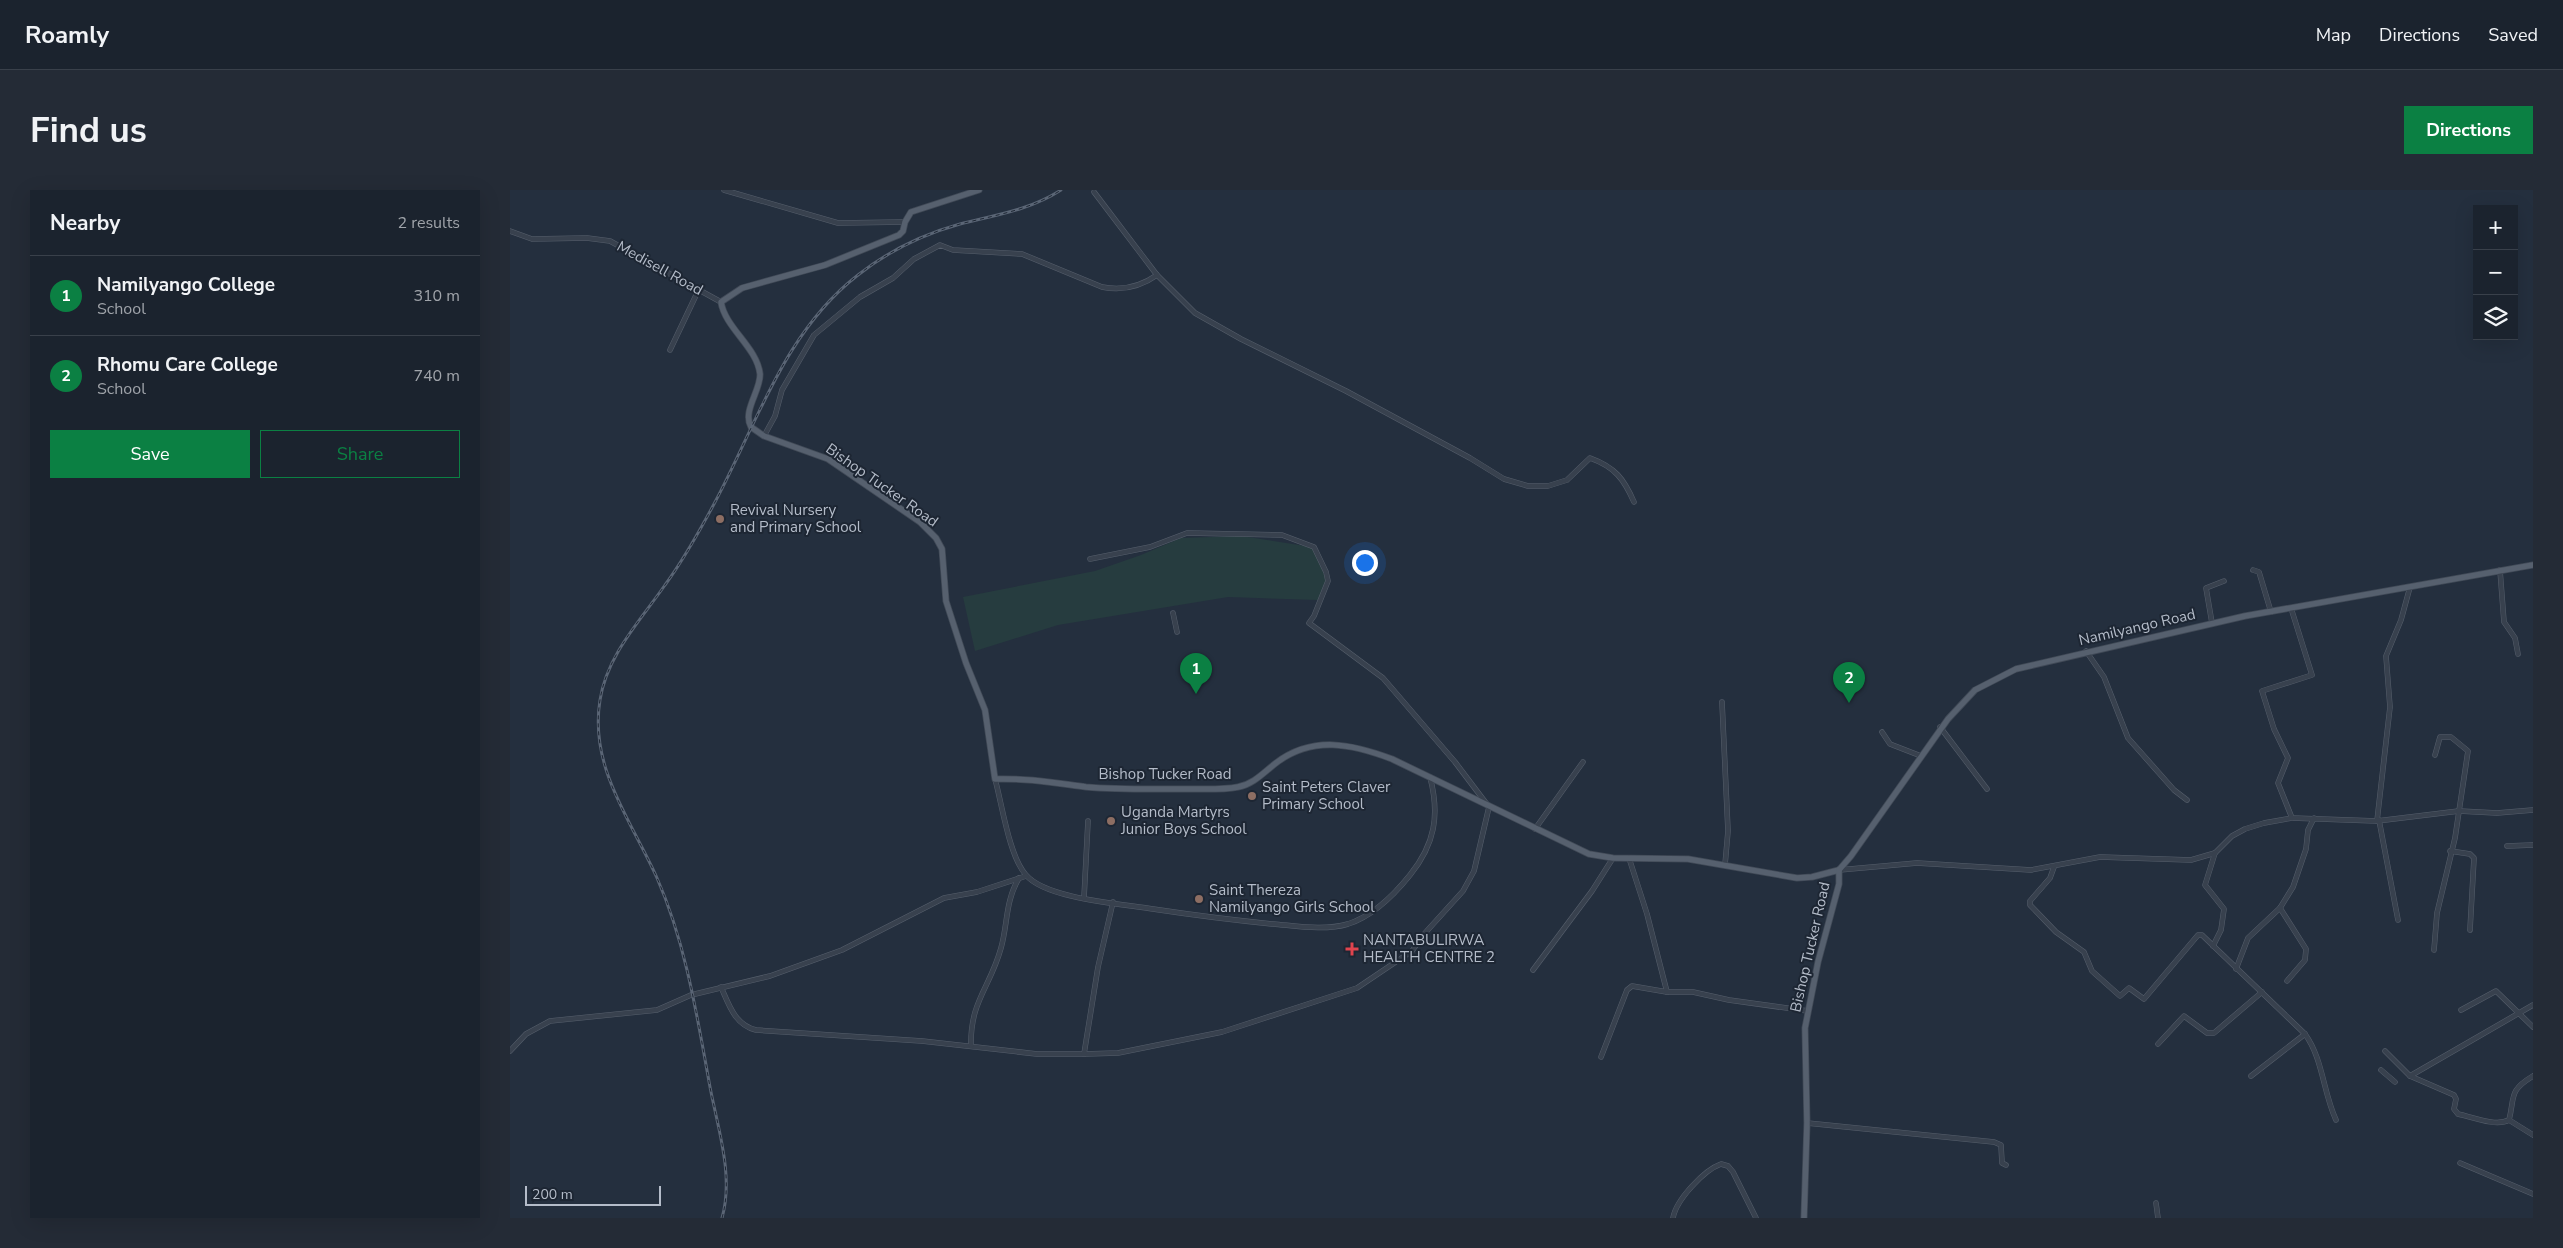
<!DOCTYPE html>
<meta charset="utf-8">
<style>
body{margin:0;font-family:"Nunito Sans",sans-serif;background:#242b36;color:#f1f3f6}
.controls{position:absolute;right:15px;top:15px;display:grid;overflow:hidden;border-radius:0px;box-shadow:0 5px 20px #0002}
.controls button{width:45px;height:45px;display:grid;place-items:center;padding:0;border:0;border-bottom:1px solid #39404a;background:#1b232e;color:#f1f3f6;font:25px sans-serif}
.scale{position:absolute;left:15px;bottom:12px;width:136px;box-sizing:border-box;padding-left:5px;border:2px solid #b4bcc9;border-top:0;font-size:14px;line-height:18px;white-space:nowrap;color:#b4bcc9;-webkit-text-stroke:4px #1d2633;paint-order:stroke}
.you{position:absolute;left:854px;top:372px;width:18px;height:18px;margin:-12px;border:4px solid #fff;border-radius:50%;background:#1a73e8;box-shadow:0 0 0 8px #1a73e833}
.badge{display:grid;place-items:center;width:32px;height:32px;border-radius:50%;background:#0b8043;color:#fff;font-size:16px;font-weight:700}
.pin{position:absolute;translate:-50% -41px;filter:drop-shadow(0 1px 2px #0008)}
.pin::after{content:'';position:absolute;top:26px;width:18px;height:15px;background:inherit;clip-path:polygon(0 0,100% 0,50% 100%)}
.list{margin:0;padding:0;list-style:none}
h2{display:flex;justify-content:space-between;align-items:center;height:65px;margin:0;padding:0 20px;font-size:21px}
h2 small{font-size:16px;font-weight:400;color:#a0a4aa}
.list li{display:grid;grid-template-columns:32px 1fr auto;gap:15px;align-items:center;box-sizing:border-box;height:80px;padding:0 20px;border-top:1px solid #39404a}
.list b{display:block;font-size:19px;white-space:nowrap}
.list p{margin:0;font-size:16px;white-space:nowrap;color:#a0a4aa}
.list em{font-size:16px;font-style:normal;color:#a0a4aa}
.actions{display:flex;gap:10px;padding:15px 20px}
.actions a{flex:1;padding:11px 0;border:1px solid #0b8043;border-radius:0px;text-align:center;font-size:18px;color:#0b8043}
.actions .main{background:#0b8043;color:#fff}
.icon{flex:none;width:28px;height:28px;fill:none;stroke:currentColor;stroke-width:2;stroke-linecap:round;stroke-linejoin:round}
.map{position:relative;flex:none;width:2023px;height:1028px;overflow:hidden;border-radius:0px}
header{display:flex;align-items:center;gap:30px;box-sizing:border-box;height:70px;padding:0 25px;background:#1b232e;border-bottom:1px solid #39404a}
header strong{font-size:24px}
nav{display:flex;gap:28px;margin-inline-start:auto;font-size:18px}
.intro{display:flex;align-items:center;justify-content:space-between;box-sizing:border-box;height:120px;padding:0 30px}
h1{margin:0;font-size:35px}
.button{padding:12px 22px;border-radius:0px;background:#0b8043;color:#fff;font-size:18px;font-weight:700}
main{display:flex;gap:30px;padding:0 30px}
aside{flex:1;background:#1b232e;border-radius:0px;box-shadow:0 5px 20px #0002}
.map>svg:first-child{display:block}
.green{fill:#263c3f}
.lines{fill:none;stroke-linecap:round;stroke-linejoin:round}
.minor-casing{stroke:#565f6c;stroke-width:5.5}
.major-casing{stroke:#414a57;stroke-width:7}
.minor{stroke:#38414e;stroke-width:4.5}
.major{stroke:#56606e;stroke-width:5.5}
.rail-casing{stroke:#5a6575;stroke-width:3}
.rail{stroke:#1d2633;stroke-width:1;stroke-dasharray:4;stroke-linecap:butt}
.education-dot{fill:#8d6e63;stroke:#1d2633;stroke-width:2}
.health-dot{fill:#e0444e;stroke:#1d2633;stroke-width:2}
.labels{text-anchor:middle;stroke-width:4;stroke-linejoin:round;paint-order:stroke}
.street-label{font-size:15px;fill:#b4bcc9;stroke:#1d2633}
.poi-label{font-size:15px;fill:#b4bcc9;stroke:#1d2633;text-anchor:start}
</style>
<header>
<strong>Roamly</strong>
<nav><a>Map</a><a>Directions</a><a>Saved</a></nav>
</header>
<div class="intro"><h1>Find us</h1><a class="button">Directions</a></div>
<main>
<aside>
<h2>Nearby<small>2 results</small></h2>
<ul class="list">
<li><span class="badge">1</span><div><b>Namilyango College</b><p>School</p></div><em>310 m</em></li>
<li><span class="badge">2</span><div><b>Rhomu Care College</b><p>School</p></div><em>740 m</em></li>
</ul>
<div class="actions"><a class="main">Save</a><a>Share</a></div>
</aside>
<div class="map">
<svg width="2023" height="1028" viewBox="0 0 2023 1028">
<rect width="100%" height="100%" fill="#242f3e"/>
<!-- green -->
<path class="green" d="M732,346L802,357L816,389L808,410L718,407L548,435L465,461L453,407L585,381L631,365L671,348Z"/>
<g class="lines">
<!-- minor casing -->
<g class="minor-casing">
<g id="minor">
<path d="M214,0L328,33L395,32"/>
<path d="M584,2L647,85L685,123L731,149L836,201L960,268L994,289L1018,296H1038L1057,290L1080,268C1105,277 1114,289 1124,312"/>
<path d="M0,41L22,49L77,48L100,51L211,112"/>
<path d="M160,160L189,99"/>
<path d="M254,246L265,226L272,200L304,145L350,107L383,88L404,69L430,55L443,60L512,64L592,97C612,101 630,97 647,85"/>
<path d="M1743,380L1749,382L1761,422"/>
<path d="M1990,380L1994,432L2005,448L2008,464"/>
<path d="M1781,418L1802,485L1752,501L1764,539L1778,568L1768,593L1782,628"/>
<path d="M663,423L667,442"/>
<path d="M1702,433L1696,398L1714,391"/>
<path d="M1576,461L1594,487L1618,548L1664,600L1677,610"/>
<path d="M1212,512L1218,641L1215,675"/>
<path d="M1430,537L1477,599"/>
<path d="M1372,542L1380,554L1411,566"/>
<path d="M485,589C492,614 499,666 516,685C536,709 613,714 643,719C683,725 722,730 763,734C787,736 814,741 838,734C863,726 884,705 900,685C925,654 930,625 920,587"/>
<path d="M1869,630L1888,730"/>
<path d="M1867,631L1880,517L1876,466L1891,430L1900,397"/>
<path d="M1025,639L1073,572"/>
<path d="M1997,656L2023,655"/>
<path d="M1940,661L1960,664L1964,668L1960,740"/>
<path d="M1119,668L1137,724L1157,802"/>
<path d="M1544,677L1540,688L1520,711V715L1546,742L1574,762L1582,781L1610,806L1619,798L1634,809L1688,745H1692L1795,844C1813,869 1813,902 1826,930"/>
<path d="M1329,680L1407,673L1521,680L1590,667L1681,670L1705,663L1722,646L1735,639L1754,633L1782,628L1867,631L1949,621L1987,623L2023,620"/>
<path d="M574,708L578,631"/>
<path d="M1770,718L1796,759L1795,770L1777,791"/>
<path d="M1703,756L1711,740L1714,719L1695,695L1705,663"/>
<path d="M1924,760L1927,723L1945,648L1958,561L1941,547H1930L1925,565"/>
<path d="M1726,779L1738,748L1770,718L1783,697L1796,659L1798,640L1804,628"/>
<path d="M1023,780L1082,701L1103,668"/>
<path d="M211,797C219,815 225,835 246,840L412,851L527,864H574L608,863L712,842L847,798L902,761L915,743L953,701L964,681L979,617L945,572L873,488L799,433L804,426L818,391L816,382L804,357L772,345L677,343L640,357L580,369"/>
<path d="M1951,820L1986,801L2023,837"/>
<path d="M1648,854L1674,826L1697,843H1704L1752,802"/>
<path d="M461,856C460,811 480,798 491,758C498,733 495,712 509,688"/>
<path d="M0,861L16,844L40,831L147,820L181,805L260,786L332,760L434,708L467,702L516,686"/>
<path d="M1875,861L1900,886L1944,905L1946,909L1944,919L1948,924C1962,927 1986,937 1999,930C2005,907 1998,901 2023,886"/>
<path d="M574,864L588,777L603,712"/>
<path d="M1091,867L1117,800L1122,796L1157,802H1183L1219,810L1298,821"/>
<path d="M1871,880L1885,892"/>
<path d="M1741,886L1795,844"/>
<path d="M1900,886L2023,815"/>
<path d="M1999,930L2023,945"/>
<path d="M1297,933L1484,952L1491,955L1492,973L1496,975"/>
<path d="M1950,973L2023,1004"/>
<path d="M1646,1013L1648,1028"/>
<path d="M1163,1028C1166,1010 1194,980 1211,974L1218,976L1223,982L1246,1028"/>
</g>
</g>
<!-- major casing -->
<g class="major-casing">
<g id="major">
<path d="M469,0L401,22L395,32L393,41L389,45L315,75L232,98L211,112C215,138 247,157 250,184C251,200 232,221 241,237L254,246L318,269L410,332L426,348L432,359L436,411L456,473L475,520L485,589C517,588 545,593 576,597C610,600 645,599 679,599C695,599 712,600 728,597C744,594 754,582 766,573C803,545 842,554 882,569L1079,664L1103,668L1178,669L1287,688L1302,687L1329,680"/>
<path d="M1329,680L1341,666L1438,529L1465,500L1506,479L1735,426L2023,375"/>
<path d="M1294,1028L1297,933L1295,838L1308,772L1329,694V680"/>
</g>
</g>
<!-- minor -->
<use href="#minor" class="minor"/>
<!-- major -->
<use href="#major" class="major"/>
<!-- rail casing -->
<g class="rail-casing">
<path id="rail" d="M212,1028C224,986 208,939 200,897C187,826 176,754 147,688C121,630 79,577 90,510C97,465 130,431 155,395C174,369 189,342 204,314C247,234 274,142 348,85C377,62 414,44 450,34C486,25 520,20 551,0"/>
</g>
<!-- rail -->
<use href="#rail" class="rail"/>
</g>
<!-- markers -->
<g class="education-dot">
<circle cx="210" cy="329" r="5"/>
<circle cx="742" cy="606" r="5"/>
<circle cx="601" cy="631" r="5"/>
<circle cx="689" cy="709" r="5"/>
</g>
<path class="health-dot" d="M839.5 751.5h5v5h5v5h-5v5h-5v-5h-5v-5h5z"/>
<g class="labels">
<!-- street labels -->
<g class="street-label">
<text transform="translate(150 78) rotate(29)" y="5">Medisell Road</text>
<text transform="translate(372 295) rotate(35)" y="5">Bishop Tucker Road</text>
<text transform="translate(1627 437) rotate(-13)" y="5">Namilyango Road</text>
<text x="655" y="589">Bishop Tucker Road</text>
<text transform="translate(1300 757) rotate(-77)" y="5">Bishop Tucker Road</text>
</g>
<!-- poi labels -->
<g class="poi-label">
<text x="220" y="325">Revival Nursery<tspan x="220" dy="17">and Primary School</tspan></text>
<text x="752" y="602">Saint Peters Claver<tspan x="752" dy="17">Primary School</tspan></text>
<text x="611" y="627">Uganda Martyrs<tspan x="611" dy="17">Junior Boys School</tspan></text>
<text x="699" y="705">Saint Thereza<tspan x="699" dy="17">Namilyango Girls School</tspan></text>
<text x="853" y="755">NANTABULIRWA<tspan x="853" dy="17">HEALTH CENTRE 2</tspan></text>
</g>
</g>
</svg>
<div class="controls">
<button>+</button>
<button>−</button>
<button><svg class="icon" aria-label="layers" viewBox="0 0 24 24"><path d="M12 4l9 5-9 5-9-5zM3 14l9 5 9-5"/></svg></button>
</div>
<div class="scale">200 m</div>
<div class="you"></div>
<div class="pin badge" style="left:686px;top:504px">1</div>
<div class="pin badge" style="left:1339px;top:513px">2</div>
</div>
</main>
